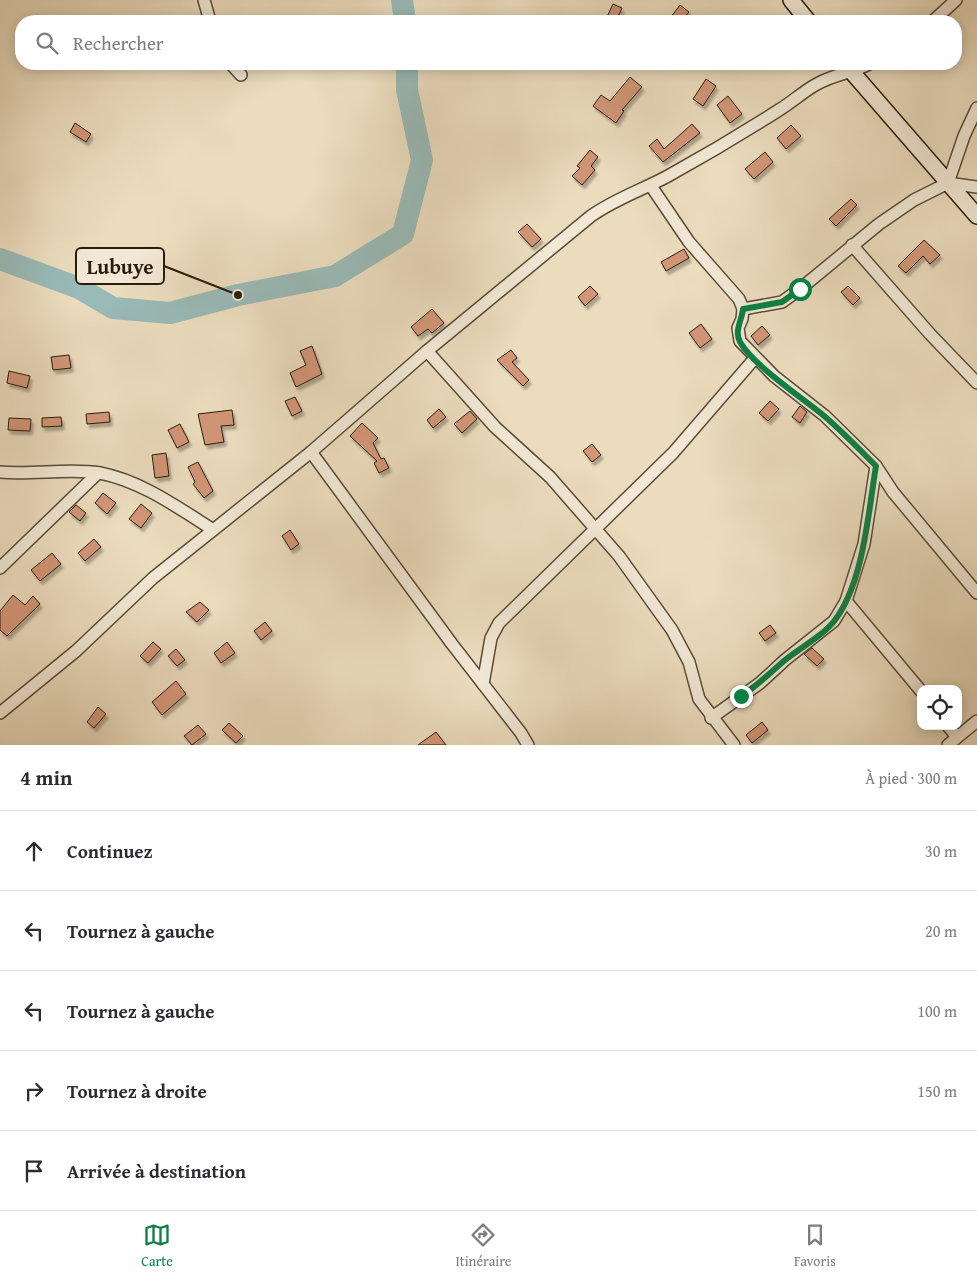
<!DOCTYPE html>
<html lang="fr">
<meta charset="utf-8">
<style>
body{margin:0;font-family:"Gentium Book Plus",serif;background:#f7f7f7;color:#2b2b33}
.controls{position:absolute;right:15px;bottom:15px;display:grid;overflow:hidden;border-radius:10px;box-shadow:0 2px 12px #0003}
.controls button{width:45px;height:45px;display:grid;place-items:center;padding:0;border:0;border-bottom:1px solid #e1e1e2;background:#fff;color:#2b2b33;font:25px sans-serif}
.stop{position:absolute;width:15px;height:15px;margin:-11px;border:4px solid #0b8043;border-radius:50%;background:#fff}
.stop.end{background:#0b8043;border-color:#fff;box-shadow:0 1px 5px #0008}
.list{margin:0;padding:0;list-style:none}
h2{display:flex;justify-content:space-between;align-items:center;height:65px;margin:0;padding:0 20px;font-size:21px}
h2 small{font-size:16px;font-weight:400;color:#7c7c81}
.list li{display:grid;grid-template-columns:32px 1fr auto;gap:15px;align-items:center;box-sizing:border-box;height:80px;padding:0 20px;border-top:1px solid #e1e1e2}
.list b{display:block;font-size:19px;white-space:nowrap}
.list em{font-size:16px;font-style:normal;color:#7c7c81}
.icon{flex:none;width:28px;height:28px;fill:none;stroke:currentColor;stroke-width:2;stroke-linecap:round;stroke-linejoin:round}
.map{position:relative;flex:none;width:977px;height:745px;overflow:hidden}
.search{position:absolute;background:#fff;box-shadow:0 2px 12px #0003;left:15px;right:15px;top:15px;height:55px;display:flex;align-items:center;gap:12px;box-sizing:border-box;padding:0 18px;border-radius:20px;color:#7c7c81;font-size:19px}
.sheet{height:465px;background:#fff}
nav{display:flex;justify-content:space-around;align-items:center;box-sizing:border-box;height:70px;border-top:1px solid #e1e1e2;background:#fff;font-size:14px;color:#7c7c81}
nav a{display:grid;justify-items:center;gap:2px}
nav .on{color:#0b8043}
.map>svg:first-child{display:block}
.lines{fill:none;stroke-linecap:round;stroke-linejoin:round}
.river{stroke:#99bab7;stroke-width:22}
.building{fill:#d29677;stroke:#291c0c;filter:url(#shadow)}
.street-casing{stroke:#5a4c38;stroke-width:14}
.secondary-casing{stroke:#291c0c;stroke-width:18}
.street{stroke:#f2e8d5;stroke-width:11}
.secondary{stroke:#f2e8d5;stroke-width:15}
.route{stroke:#0b8043;stroke-width:6}
.leader{fill:none;stroke:#291c0c;stroke-width:2}
.callout-dot{fill:#291c0c;stroke:#f2e8d5;stroke-width:2}
.callout{fill:#f2e8d5;stroke:#291c0c;stroke-width:2}
.callout-label{font-size:21px;text-anchor:middle;font-weight:bold;fill:#291c0c}
</style>
<div class="map">
<svg width="977" height="745" viewBox="0 0 977 745">
<defs>
<filter id="shadow"><feDropShadow dx="2.5" dy="4" stdDeviation="1" flood-color="#0004"/></filter>
</defs>
<rect width="100%" height="100%" fill="#ebdcbe"/>
<filter id="stains"><feTurbulence type="fractalNoise" baseFrequency=".004" numOctaves="4"/><feColorMatrix values="0 0 0 0 .2 0 0 0 0 .09 0 0 0 0 .02 0 0 0 .5 -.17"/></filter>
<radialGradient id="worn" r=".72"><stop offset=".6" stop-color="#630" stop-opacity="0"/><stop offset="1" stop-color="#630" stop-opacity=".3"/></radialGradient>
<g class="lines">
<!-- river -->
<g class="river">
<path d="M402,0L405,21"/>
<path d="M0,259L79,288L113,308L170,313L238,295L335,276L403,234L422,160L407,90V64"/>
</g>
</g>
<!-- building -->
<g class="building">
<path d="M613,4L622,8L616,21H605Z"/>
<path d="M680,5L689,12L682,21H668Z"/>
<path d="M630,77L642,87L622,110L624,111L616,123L593,106L601,95L610,101Z"/>
<path d="M706,79L716,86L703,106L693,99Z"/>
<path d="M728,96L742,114L730,123L717,105Z"/>
<path d="M75,123L91,134L86,142L70,132Z"/>
<path d="M692,124L700,133L663,162L649,146L657,139L664,149Z"/>
<path d="M791,125L801,136L786,149L777,138Z"/>
<path d="M590,150L598,157L591,166L595,170L582,185L572,176L580,168L577,166Z"/>
<path d="M765,152L773,162L754,179L745,169Z"/>
<path d="M851,199L857,205L836,226L829,219Z"/>
<path d="M527,224L541,239L532,247L518,232Z"/>
<path d="M924,240L940,255L930,264L923,256L906,273L898,266Z"/>
<path d="M684,249L689,258L666,271L661,262Z"/>
<path d="M590,286L598,294L585,306L578,297Z"/>
<path d="M848,286L860,298L853,305L841,292Z"/>
<path d="M432,309L444,323L432,333L428,329L418,336L411,327Z"/>
<path d="M701,324L712,339L700,348L689,333Z"/>
<path d="M762,326L770,335L758,345L751,336Z"/>
<path d="M312,346L322,374L296,387L290,373L306,365L300,351Z"/>
<path d="M511,350L517,358L512,362L529,380L523,386L497,360Z"/>
<path d="M69,355L71,368L53,370L51,357Z"/>
<path d="M9,371L30,376L27,388L7,383Z"/>
<path d="M295,397L302,411L292,416L285,401Z"/>
<path d="M770,401L779,409L768,421L759,413Z"/>
<path d="M800,406L807,412L800,423L792,417Z"/>
<path d="M439,409L446,417L433,428L427,420Z"/>
<path d="M232,410L234,425L221,426L224,442L205,445L198,414Z"/>
<path d="M470,411L477,419L462,433L454,424Z"/>
<path d="M109,412L110,422L87,424L86,414Z"/>
<path d="M61,417L62,426L42,427V418Z"/>
<path d="M9,418L31,419L30,431L8,430Z"/>
<path d="M362,423L378,438L373,443L381,459L384,458L389,468L379,473L374,463L377,461L350,436Z"/>
<path d="M180,424L189,442L177,448L168,430Z"/>
<path d="M592,444L601,455L592,462L583,451Z"/>
<path d="M166,453L169,476L155,478L152,455Z"/>
<path d="M198,462L213,491L204,498L193,484L195,482L188,467Z"/>
<path d="M103,493L116,503L107,514L95,503Z"/>
<path d="M141,504L152,513L141,528L129,519Z"/>
<path d="M76,505L86,513L80,521L69,512Z"/>
<path d="M290,530L299,544L291,550L282,536Z"/>
<path d="M94,539L101,547L85,561L78,553Z"/>
<path d="M52,553L61,564L40,581L31,570Z"/>
<path d="M13,595L25,605L33,596L40,604L7,636L0,630V611Z"/>
<path d="M200,602L209,610L197,622L186,612Z"/>
<path d="M265,622L272,631L261,640L254,631Z"/>
<path d="M770,625L776,633L765,641L759,633Z"/>
<path d="M153,642L161,649L148,663L140,656Z"/>
<path d="M227,642L235,653L221,663L214,653Z"/>
<path d="M812,648L824,659L817,666L804,654Z"/>
<path d="M176,649L185,660L177,666L168,656Z"/>
<path d="M176,681L186,694L162,715L152,702Z"/>
<path d="M98,707L106,714L94,728L87,722Z"/>
<path d="M762,722L768,730L752,743L746,735Z"/>
<path d="M229,723L243,736L236,743L222,730Z"/>
<path d="M198,725L206,734L192,745L184,736Z"/>
<path d="M436,732L446,745H418Z"/>
</g>
<g class="lines">
<!-- street casing -->
<g class="street-casing">
<g id="street">
<path d="M204,0L210,21"/>
<path d="M933,21L956,0"/>
<path d="M231,64L241,75"/>
<path d="M977,108L964,136L948,183L977,187"/>
<path d="M651,186L689,242L739,299L743,309L742,319L738,328L740,341L774,376L825,416L876,466L893,492L977,593"/>
<path d="M852,245L930,334L977,383"/>
<path d="M743,309L782,302L800,289L879,224L914,200L948,183"/>
<path d="M427,351L495,427L550,477L619,556L672,630L689,662L699,699L734,745"/>
<path d="M311,452L452,644L521,733L528,745"/>
<path d="M0,472C31,475 71,468 100,473C141,481 177,507 212,529"/>
<path d="M0,568L98,473"/>
<path d="M846,601L921,691"/>
<path d="M483,684L491,638L499,623L673,453L755,358"/>
<path d="M0,713L76,651L153,578L311,452L427,351L591,216C615,199 642,190 668,176C706,155 743,133 779,110C792,102 804,91 817,84C835,74 852,73 869,64"/>
<path d="M711,718L760,683L785,660L834,621L846,601L864,544L876,466"/>
<path d="M948,726L957,737"/>
<path d="M948,745L977,721"/>
</g>
</g>
<!-- secondary casing -->
<g class="secondary-casing">
<g id="secondary">
<path d="M791,0L808,21"/>
<path d="M845,64L977,216"/>
</g>
</g>
<!-- street -->
<use href="#street" class="street"/>
<!-- secondary -->
<use href="#secondary" class="secondary"/>
</g>
<g class="lines">
<!-- route -->
<path class="route" d="M741,696C757,686 770,673 785,660C801,647 823,636 835,620C864,581 868,513 876,466C859,449 842,431 823,415C801,397 754,366 740,342C734,331 742,320 743,309L782,302L800,289"/>
</g>
<!-- callouts -->
<path class="leader" d="M238 295L164 266"/>
<circle class="callout-dot" cx="238" cy="295" r="5"/>
<rect class="callout" x="76" y="248" width="88" height="36" rx="5"/>
<g class="callout-label">
<text x="120" y="274">Lubuye</text>
</g>
<rect width="100%" height="100%" filter="url(#stains)"/>
<rect width="100%" height="100%" fill="url(#worn)"/>
</svg>
<div class="controls">
<button><svg class="icon" aria-label="locate" viewBox="0 0 24 24"><circle cx="12" cy="12" r="6"/><path d="M12 2v4M12 18v4M2 12h4M18 12h4"/></svg></button>
</div>
<div class="stop" style="left:800px;top:289px"></div>
<div class="stop end" style="left:741px;top:696px"></div>
<div class="search"><svg class="icon" aria-label="search" viewBox="0 0 24 24"><circle cx="10" cy="10" r="6"/><path d="M15 15l6 6"/></svg>Rechercher</div>
</div>
<section class="sheet">
<h2>4 min<small>À pied · 300 m</small></h2>
<ul class="list">
<li><svg class="icon" aria-label="ahead" viewBox="0 0 24 24"><path d="M12 20V5M6 11l6-6 6 6"/></svg><div><b>Continuez</b></div><em>30 m</em></li>
<li><svg class="icon" aria-label="left" viewBox="0 0 24 24"><path d="M17 20v-9H6M10 6l-5 5 5 5"/></svg><div><b>Tournez à gauche</b></div><em>20 m</em></li>
<li><svg class="icon" aria-label="left" viewBox="0 0 24 24"><path d="M17 20v-9H6M10 6l-5 5 5 5"/></svg><div><b>Tournez à gauche</b></div><em>100 m</em></li>
<li><svg class="icon" aria-label="right" viewBox="0 0 24 24"><path d="M7 20v-9h11M14 6l5 5-5 5"/></svg><div><b>Tournez à droite</b></div><em>150 m</em></li>
<li><svg class="icon" aria-label="arrive" viewBox="0 0 24 24"><path d="M6 21V4h12l-3 4 3 4H6"/></svg><div><b>Arrivée à destination</b></div></li>
</ul>
</section>
<nav>
<a class="on"><svg class="icon" aria-label="map" viewBox="0 0 24 24"><path d="M3 6l6-2 6 2 6-2v14l-6 2-6-2-6 2zM9 4v14M15 6v14"/></svg>Carte</a>
<a><svg class="icon" aria-label="directions" viewBox="0 0 24 24"><path d="M12 3l9 9-9 9-9-9zM9 14v-3h6M13 9l2 2-2 2"/></svg>Itinéraire</a>
<a><svg class="icon" aria-label="saved" viewBox="0 0 24 24"><path d="M7 4h10v16l-5-4-5 4z"/></svg>Favoris</a>
</nav>
